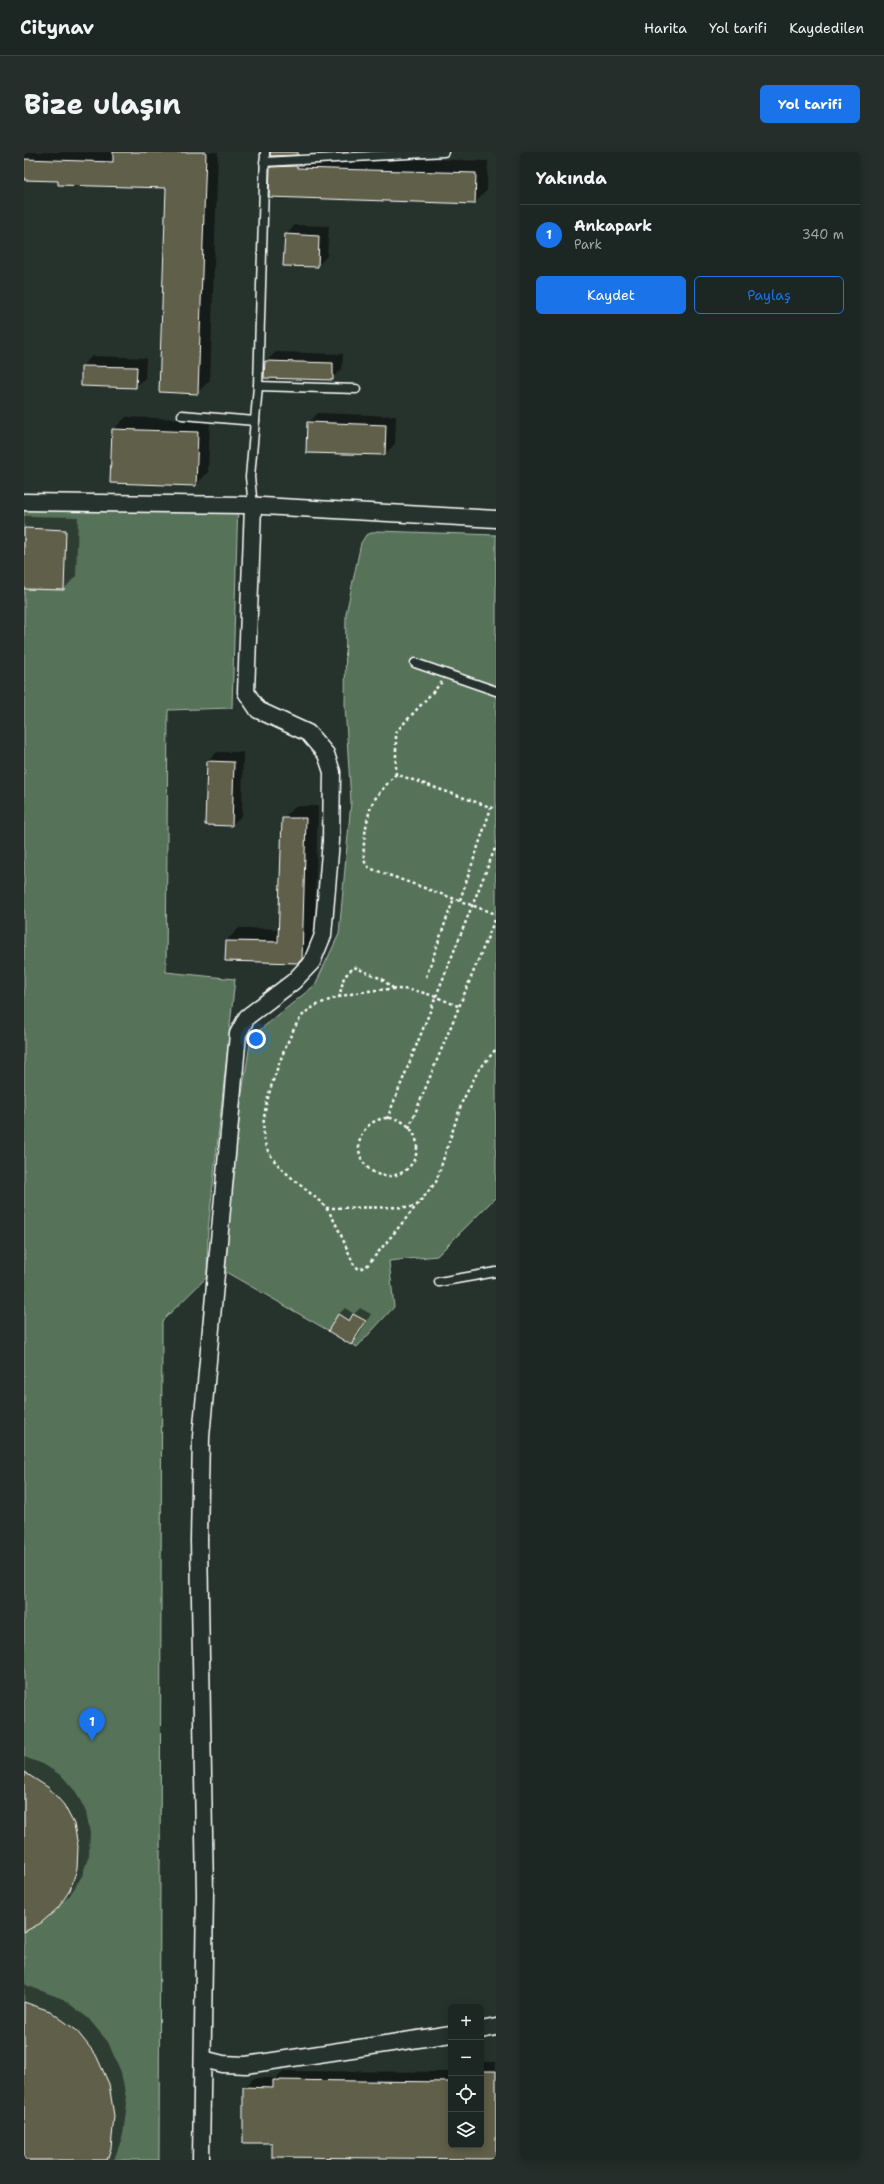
<!DOCTYPE html>
<html lang="tr">
<meta charset="utf-8">
<style>
body{margin:0;font-family:"Shantell Sans",sans-serif;background:#252e2a;color:#f1f3f6}
.controls{position:absolute;right:12px;bottom:12px;display:grid;overflow:hidden;border-radius:6px;box-shadow:0 2px 10px #0003}
.controls button{width:36px;height:36px;display:grid;place-items:center;padding:0;border:0;border-bottom:1px solid #3a4340;background:#1c2622;color:#f1f3f6;font:20px sans-serif}
.you{position:absolute;left:232px;top:887px;width:14px;height:14px;margin:-10px;border:3px solid #fff;border-radius:50%;background:#1a73e8;box-shadow:0 0 0 6px #1a73e833}
.badge{display:grid;place-items:center;width:26px;height:26px;border-radius:50%;background:#1a73e8;color:#fff;font-size:13px;font-weight:700}
.pin{position:absolute;translate:-50% -33px;filter:drop-shadow(0 1px 2px #0008)}
.pin::after{content:'';position:absolute;top:21px;width:14px;height:12px;background:inherit;clip-path:polygon(0 0,100% 0,50% 100%)}
.list{margin:0;padding:0;list-style:none}
h2{display:flex;justify-content:space-between;align-items:center;height:52px;margin:0;padding:0 16px;font-size:17px}
h2 small{font-size:13px;font-weight:400;color:#a0a5a5}
.list li{display:grid;grid-template-columns:26px 1fr auto;gap:12px;align-items:center;box-sizing:border-box;height:60px;padding:0 16px;border-top:1px solid #3a4340}
.list b{display:block;font-size:15px;white-space:nowrap}
.list p{margin:0;font-size:13px;white-space:nowrap;color:#a0a5a5}
.list em{font-size:13px;font-style:normal;color:#a0a5a5}
.actions{display:flex;gap:8px;padding:12px 16px}
.actions a{flex:1;padding:9px 0;border:1px solid #1a73e8;border-radius:6px;text-align:center;font-size:14px;color:#1a73e8}
.actions .main{background:#1a73e8;color:#fff}
.icon{flex:none;width:22px;height:22px;fill:none;stroke:currentColor;stroke-width:2;stroke-linecap:round;stroke-linejoin:round}
.map{position:relative;flex:none;width:472px;height:2008px;overflow:hidden;border-radius:6px}
header{display:flex;align-items:center;gap:24px;box-sizing:border-box;height:56px;padding:0 20px;background:#1c2622;border-bottom:1px solid #3a4340}
header strong{font-size:19px}
nav{display:flex;gap:22px;margin-inline-start:auto;font-size:14px}
.intro{display:flex;align-items:center;justify-content:space-between;box-sizing:border-box;height:96px;padding:0 24px}
h1{margin:0;font-size:28px}
.button{padding:10px 18px;border-radius:6px;background:#1a73e8;color:#fff;font-size:14px;font-weight:700}
main{display:flex;gap:24px;padding:0 24px}
aside{flex:1;background:#1c2622;border-radius:6px;box-shadow:0 2px 10px #0003}
.map>svg:first-child{display:block}
.park{fill:#57735a;stroke:#abb9ac}
.shadow{fill:#0007;fill-rule:evenodd}
.building{fill:#605f4a;stroke:#fff}
.lines{fill:none;stroke-linecap:round;stroke-linejoin:round}
.lane-casing{stroke:#fff;stroke-width:11}
.street-casing{stroke:#fff;stroke-width:19}
.path{stroke:#fff;stroke-width:2.5;stroke-dasharray:3 3;stroke-linecap:butt}
.lane{stroke:#26332d;stroke-width:8}
.street{stroke:#26332d;stroke-width:16}
</style>
<header>
<strong>Citynav</strong>
<nav><a>Harita</a><a>Yol tarifi</a><a>Kaydedilen</a></nav>
</header>
<div class="intro"><h1>Bize ulaşın</h1><a class="button">Yol tarifi</a></div>
<main>
<div class="map">
<svg width="472" height="2008" viewBox="0 0 472 2008">
<rect width="100%" height="100%" fill="#26332d"/>
<filter id="ink" filterUnits="userSpaceOnUse"><feTurbulence type="fractalNoise" baseFrequency=".025" numOctaves="2"/><feDisplacementMap in="SourceGraphic" scale="8" xChannelSelector="R" yChannelSelector="G"/><feConvolveMatrix kernelMatrix="1 2 1 2 8 2 1 2 1" color-interpolation-filters="sRGB"/></filter>
<g filter="url(#ink)">
<!-- park -->
<g class="park">
<path d="M0,346L214,348L208,556L144,558L142,820L211,827L184,1079L183,1125L138,1169L135,2008H0Z"/>
<path d="M353,379L472,383V1045L413,1104L365,1109L370,1155L333,1195L200,1119L217,948L227,885L291,833L315,782L327,650L321,553L322,462L337,391L342,383Z"/>
</g>
<!-- shadow -->
<g class="shadow">
<path d="M0,0H194L186,228L173,241L143,35L0,27Z"/>
<path d="M248,0H275L273,2L285,1V3L464,9L463,38L451,51L247,16L260,2Z"/>
<path d="M271,73L305,74L303,104L294,114L262,83Z"/>
<path d="M252,200L319,202L318,217L308,227L242,209Z"/>
<path d="M68,204L122,206L121,226L111,235L58,233V214Z"/>
<path d="M294,261L372,264L371,292L361,302L284,271Z"/>
<path d="M102,265L186,268L184,320L172,333L89,278Z"/>
<path d="M0,364L54,365L52,424L40,437L0,436Z"/>
<path d="M193,600H219L218,663L208,673L184,609Z"/>
<path d="M272,654H294L290,793L273,810L202,789L215,776L256,777L259,666ZM213,788L259,789V791L213,790Z"/>
<path d="M321,1156L330,1162L336,1156L347,1162L334,1185L327,1191L314,1163Z"/>
<path d="M0,1605L19,1612L38,1624L52,1640L62,1660L66,1681L65,1703L58,1724L46,1743L33,1756L0,1779Z"/>
<path d="M0,1822L2,1833L39,1847L64,1866L84,1890L97,1920L103,1951L99,1983L90,2008H0Z"/>
<path d="M457,1910H472V2006L249,1990L220,1936L230,1926H252L259,1919L427,1920V1993H457Z"/>
</g>
<!-- building -->
<g class="building">
<path d="M89,0H182L174,242L135,240L142,36L34,33V29L0,28V7L89,10Z"/>
<path d="M246,0H274V3L246,4Z"/>
<path d="M273,14V16L452,21L451,52L245,45L246,15Z"/>
<path d="M261,82L295,84L294,115L259,114Z"/>
<path d="M241,209L309,211V228L240,226Z"/>
<path d="M57,214L113,215L112,236L57,234Z"/>
<path d="M283,270L362,273L361,303L282,301Z"/>
<path d="M88,277L174,280L172,334L86,331Z"/>
<path d="M0,376L42,378L40,438L0,437Z"/>
<path d="M183,609L210,610L208,674L181,673Z"/>
<path d="M258,666H282L278,807L274,811L201,809L202,789L254,790Z"/>
<path d="M314,1162L325,1169L329,1162L342,1169L327,1193L304,1179Z"/>
<path d="M0,1620L25,1636L40,1653L50,1672L54,1694L53,1717L46,1738L34,1756L17,1771L0,1780Z"/>
<path d="M0,1850L26,1859L52,1878L72,1903L85,1932L90,1964L87,1996L83,2008H0Z"/>
<path d="M457,1919H472V2007L248,2005V1991H219V1935L249,1936V1928L427,1930V1993H457Z"/>
</g>
<g class="lines">
<!-- lane casing -->
<g class="lane-casing">
<g id="lane">
<path d="M240,10L420,0"/>
<path d="M234,234L332,237"/>
<path d="M158,263L231,269"/>
<path d="M229,354L226,325L234,234L241,0"/>
<path d="M391,511L472,539"/>
<path d="M415,1130L472,1120"/>
</g>
</g>
<!-- street casing -->
<g class="street-casing">
<g id="street">
<path d="M0,350L221,353L472,367"/>
<path d="M457,1878L472,1875"/>
<path d="M179,1907L199,1912L222,1913L427,1882"/>
<path d="M177,2008L181,1742L175,1388L177,1285L214,882L223,865L269,830L288,810L299,783L307,689L308,620L302,602L284,581L234,558L222,540L229,354"/>
</g>
</g>
<!-- path -->
<g class="path">
<path d="M418,530L372,580V622L472,657"/>
<path d="M372,622C364,631 354,641 348,652C343,663 337,699 341,710C342,714 345,715 348,717L472,762"/>
<path d="M436,748L467,656"/>
<path d="M402,825L430,746"/>
<path d="M315,846L320,825L330,815L358,827L370,837"/>
<path d="M434,854C419,848 403,840 386,838C360,834 297,843 279,863C269,874 256,908 251,923C244,943 236,970 241,991C247,1016 287,1038 302,1056C312,1068 323,1098 330,1113L335,1117L342,1115L412,1030L438,950L454,919L472,897"/>
<circle cx="364" cy="995" r="29"/>
<path d="M363,967L472,694"/>
<path d="M385,976L472,765"/>
<path d="M302,1056L391,1055"/>
</g>
<!-- lane -->
<use href="#lane" class="lane"/>
<!-- street -->
<use href="#street" class="street"/>
</g>
</g>
</svg>
<div class="controls">
<button>+</button>
<button>−</button>
<button><svg class="icon" aria-label="locate" viewBox="0 0 24 24"><circle cx="12" cy="12" r="6"/><path d="M12 2v4M12 18v4M2 12h4M18 12h4"/></svg></button>
<button><svg class="icon" aria-label="layers" viewBox="0 0 24 24"><path d="M12 4l9 5-9 5-9-5zM3 14l9 5 9-5"/></svg></button>
</div>
<div class="you"></div>
<div class="pin badge" style="left:68px;top:1589px">1</div>
</div>
<aside>
<h2>Yakında<small></small></h2>
<ul class="list">
<li><span class="badge">1</span><div><b>Ankapark</b><p>Park</p></div><em>340 m</em></li>
</ul>
<div class="actions"><a class="main">Kaydet</a><a>Paylaş</a></div>
</aside>
</main>
